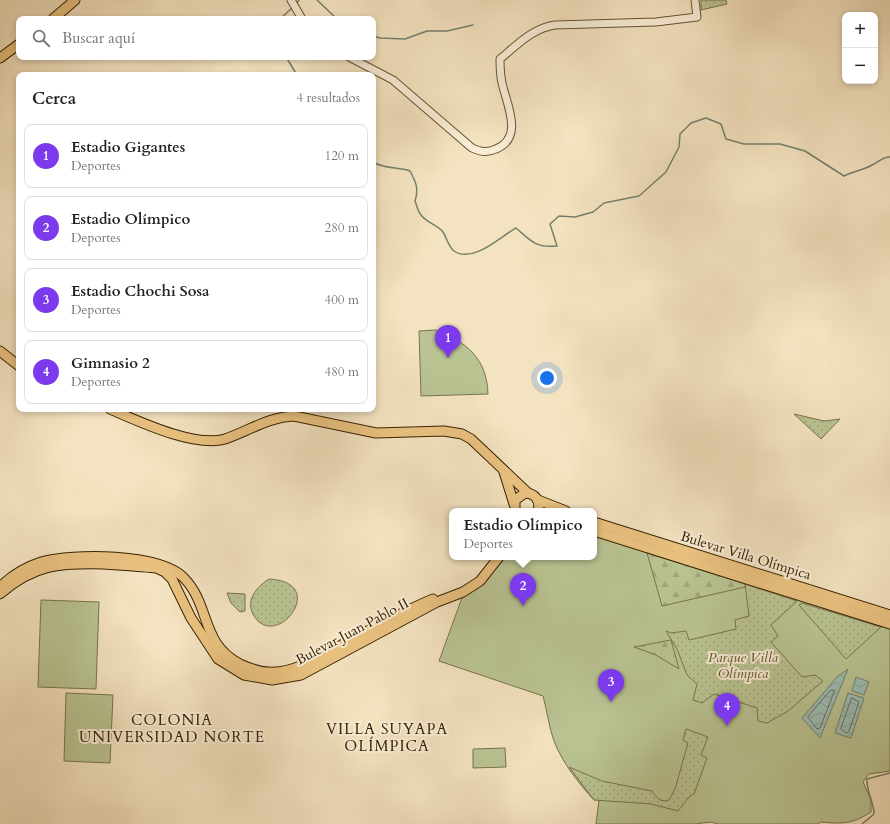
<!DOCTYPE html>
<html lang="es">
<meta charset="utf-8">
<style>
body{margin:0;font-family:Cardo,serif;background:#f6f6f6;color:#222}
.controls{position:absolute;right:12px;top:12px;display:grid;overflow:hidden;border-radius:8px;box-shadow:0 2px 6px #0003}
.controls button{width:36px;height:36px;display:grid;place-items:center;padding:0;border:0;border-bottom:1px solid #e0e0e0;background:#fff;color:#222;font:20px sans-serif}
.you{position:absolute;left:547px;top:378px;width:14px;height:14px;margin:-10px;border:3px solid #fff;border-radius:50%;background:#1a73e8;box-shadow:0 0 0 6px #1a73e833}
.badge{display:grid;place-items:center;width:26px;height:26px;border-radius:50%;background:#7c3aed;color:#fff;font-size:13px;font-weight:700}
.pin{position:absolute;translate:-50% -33px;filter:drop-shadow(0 1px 2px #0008)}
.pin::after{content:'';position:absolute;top:21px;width:14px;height:12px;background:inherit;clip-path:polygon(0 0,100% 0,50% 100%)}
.popup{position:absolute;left:449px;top:508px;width:148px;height:52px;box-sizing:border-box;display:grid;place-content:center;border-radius:8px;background:#fff;filter:drop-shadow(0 1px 3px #0005);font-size:13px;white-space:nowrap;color:#767676}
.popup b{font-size:15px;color:#222}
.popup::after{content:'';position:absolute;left:50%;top:100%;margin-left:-8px;border:8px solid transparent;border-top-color:#fff}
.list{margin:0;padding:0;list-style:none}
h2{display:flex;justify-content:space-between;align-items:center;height:52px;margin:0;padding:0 16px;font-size:17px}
h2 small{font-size:13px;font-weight:400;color:#767676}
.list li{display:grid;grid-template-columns:26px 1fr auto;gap:12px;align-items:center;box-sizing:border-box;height:64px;margin:0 8px 8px;padding:0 8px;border:1px solid #e0e0e0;border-radius:8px}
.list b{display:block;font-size:15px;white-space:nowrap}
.list p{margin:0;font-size:13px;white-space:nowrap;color:#767676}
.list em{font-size:13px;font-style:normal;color:#767676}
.icon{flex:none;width:22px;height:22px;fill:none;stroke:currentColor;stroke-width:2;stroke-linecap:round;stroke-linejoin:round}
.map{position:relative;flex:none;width:890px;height:824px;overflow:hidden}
.search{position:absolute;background:#fff;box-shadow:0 2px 6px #0003;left:16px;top:16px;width:360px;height:44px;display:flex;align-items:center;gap:10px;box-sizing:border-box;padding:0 14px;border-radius:8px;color:#767676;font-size:15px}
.panel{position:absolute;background:#fff;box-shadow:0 2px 6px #0003;left:16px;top:72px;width:360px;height:340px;border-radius:8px}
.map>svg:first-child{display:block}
.grass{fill:#bac493;stroke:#79734b}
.forest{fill:url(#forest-firs);stroke:#79734b}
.park{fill:url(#park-dots);stroke:#79734b}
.water{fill:url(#water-waves);stroke:#74806e}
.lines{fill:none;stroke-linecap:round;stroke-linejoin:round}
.shore{stroke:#6a705c;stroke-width:1}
.stream{stroke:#74806e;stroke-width:1.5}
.minor-casing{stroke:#675232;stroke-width:9}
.major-casing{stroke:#382203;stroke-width:11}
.minor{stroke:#f8edd6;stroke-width:7}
.major{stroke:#eac280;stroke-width:9}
.labels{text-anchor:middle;stroke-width:4;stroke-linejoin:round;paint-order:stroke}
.street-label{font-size:14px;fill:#382203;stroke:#f8edd6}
.park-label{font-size:14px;font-style:italic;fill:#5f532e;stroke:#f8edd6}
.neighbourhood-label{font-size:15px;letter-spacing:1px;fill:#382203;stroke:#f8edd6}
</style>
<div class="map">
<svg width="890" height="824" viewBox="0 0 890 824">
<defs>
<pattern id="forest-firs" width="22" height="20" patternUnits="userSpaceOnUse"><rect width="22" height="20" fill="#bac493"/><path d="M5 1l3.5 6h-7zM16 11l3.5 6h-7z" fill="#a1a87d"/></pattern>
<pattern id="park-dots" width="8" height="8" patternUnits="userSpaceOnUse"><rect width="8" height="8" fill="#bac493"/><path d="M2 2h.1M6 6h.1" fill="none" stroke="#a1a87d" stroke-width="1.8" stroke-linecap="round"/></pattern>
<pattern id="water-waves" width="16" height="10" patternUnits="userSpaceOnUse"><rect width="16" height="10" fill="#9cbeb5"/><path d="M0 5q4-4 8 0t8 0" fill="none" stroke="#87a39a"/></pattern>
</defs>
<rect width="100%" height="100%" fill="#f4e3c0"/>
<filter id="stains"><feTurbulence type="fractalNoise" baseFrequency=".005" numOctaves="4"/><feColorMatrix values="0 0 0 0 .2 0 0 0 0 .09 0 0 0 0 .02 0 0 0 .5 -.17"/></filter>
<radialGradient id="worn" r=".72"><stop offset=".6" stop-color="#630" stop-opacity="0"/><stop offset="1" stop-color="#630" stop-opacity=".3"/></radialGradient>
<!-- grass -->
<g class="grass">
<path d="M436,330C467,342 487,359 488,394L421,396L419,331Z"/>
<path d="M594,535L890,627V771L869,774L863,782L871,800V812C852,824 844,824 821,822L817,824H717L711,822L695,824H596L599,800H594C579,784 562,762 554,741C549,728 547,710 543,696L439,661L463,595L499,557H594Z"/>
<path d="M41,600L99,602L96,689L38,687Z"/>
<path d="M66,693L113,695L110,763L64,761Z"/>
<path d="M505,748L506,767L473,768V749Z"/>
</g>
<!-- forest -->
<g class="forest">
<path d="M647,553L745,584V587L662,606Z"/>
<path d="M671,640L679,669L656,655L634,647Z"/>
</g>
<!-- park -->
<g class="park">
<path d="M701,0H726L727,4L701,10Z"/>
<path d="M794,414L824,421L840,419L821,439Z"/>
<path d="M269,579C327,582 282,644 258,621C243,605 253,589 269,579Z"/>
<path d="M745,584L797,601L771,625L778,636L771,642L802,677L815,675L823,681L788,711L767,723L758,721L757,708L714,694L702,703L693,700L697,684L687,675L677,649L666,631L671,633L686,631L689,640L736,629L735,620L749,616Z"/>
<path d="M227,593L245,594V611L240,612L231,603Z"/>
<path d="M802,603L881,627L846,659L799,605Z"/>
<path d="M686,729L708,737L701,755L707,758L694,794L689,797L678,811L651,804L594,800L569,767L602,781L652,791C656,797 660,803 669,800L675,789L688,743L683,740Z"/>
</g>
<!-- water -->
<g class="water">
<path d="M848,669L820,738L802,718L837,677Z"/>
<path d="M856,677L869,682L864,695L852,691Z"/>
<path d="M848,693L864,698L851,738L835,733Z"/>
</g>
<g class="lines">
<!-- shore -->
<g class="shore">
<path d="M831,690H834V692L820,728L817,729L808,717Z"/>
<path d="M852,698L859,702L849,731L847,733L841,729Z"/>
</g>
<!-- stream -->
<g class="stream">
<path d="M317,0L337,19"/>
<path d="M296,4L299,0"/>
<path d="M280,19L292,8"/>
<path d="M373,36L380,38L405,39L427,31H447L473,25"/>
<path d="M286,57L297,75"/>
<path d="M373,151L375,163C386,169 398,167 410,171C416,182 419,189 415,201C417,206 418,212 421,215C427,223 438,225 443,232C447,238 448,246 454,251C473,264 501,236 516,228C532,242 536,248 557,246L550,224L559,216L575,217L593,212L604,203L639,196L666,172L679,147L680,134L691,123L706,118L721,124L726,139L744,144H780L805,151L844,176C854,171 864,170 872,165C879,162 882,157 890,157"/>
<path d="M862,824L874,814C874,802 866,791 867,779L890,773"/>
</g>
<!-- minor casing -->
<g class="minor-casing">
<g id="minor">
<path d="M291,0L302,19"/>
<path d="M349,57L393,80L472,148C481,152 487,153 496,149C523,138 508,107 503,87C500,77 500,69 500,59C517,45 533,28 555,25L656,22L697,17L695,0"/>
</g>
</g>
<!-- major casing -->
<g class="major-casing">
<g id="major">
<path d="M53,19L75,0"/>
<path d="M0,58L19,44"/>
<path d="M0,351L19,366"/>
<path d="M110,409C138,421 195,448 225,439C248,431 269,417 294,416L376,433L444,431L462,434L471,439L528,493"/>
<path d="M504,472L514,504"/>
<path d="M538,500L566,511"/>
<path d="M515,511V500L525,493C535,493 541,501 538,511"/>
<path d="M594,522L890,615"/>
<path d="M594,531L890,624"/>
<path d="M0,587C11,576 26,567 41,562C73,553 160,553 184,578C211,606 200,643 240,664C249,668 259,672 269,672C295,674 324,654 347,642C375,627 404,611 433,599"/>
<path d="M0,594C34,564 60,563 104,564C121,565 139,566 156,568L165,572L172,579L191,618L218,659L244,675L272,680L301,675L437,602L463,592L480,581L499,557"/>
</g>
</g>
<!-- minor -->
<use href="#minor" class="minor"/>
<!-- major -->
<use href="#major" class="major"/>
</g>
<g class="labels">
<!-- street labels -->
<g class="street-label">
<text transform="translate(746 555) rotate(17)" y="5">Bulevar Villa Olímpica</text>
<text transform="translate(352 631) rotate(-28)" y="5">Bulevar Juan Pablo II</text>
</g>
<!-- park labels -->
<g class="park-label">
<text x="743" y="662">Parque Villa<tspan x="743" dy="16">Olímpica</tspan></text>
</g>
<!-- neighbourhood labels -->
<g class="neighbourhood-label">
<text x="172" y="725">COLONIA<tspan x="172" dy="17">UNIVERSIDAD NORTE</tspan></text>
<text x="387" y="734">VILLA SUYAPA<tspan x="387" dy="17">OLÍMPICA</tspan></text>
</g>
</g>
<rect width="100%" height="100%" filter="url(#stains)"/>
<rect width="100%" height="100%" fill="url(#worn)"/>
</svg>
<div class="controls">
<button>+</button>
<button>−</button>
</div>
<div class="you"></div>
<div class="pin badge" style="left:448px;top:358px">1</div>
<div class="pin badge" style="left:523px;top:606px">2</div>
<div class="popup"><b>Estadio Olímpico</b>Deportes</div>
<div class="pin badge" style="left:611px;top:702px">3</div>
<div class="pin badge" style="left:727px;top:726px">4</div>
<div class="search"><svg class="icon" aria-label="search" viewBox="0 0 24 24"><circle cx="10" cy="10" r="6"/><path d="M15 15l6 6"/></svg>Buscar aquí</div>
<section class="panel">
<h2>Cerca<small>4 resultados</small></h2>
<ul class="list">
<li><span class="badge">1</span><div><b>Estadio Gigantes</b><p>Deportes</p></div><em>120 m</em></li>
<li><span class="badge">2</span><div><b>Estadio Olímpico</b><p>Deportes</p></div><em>280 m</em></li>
<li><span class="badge">3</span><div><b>Estadio Chochi Sosa</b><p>Deportes</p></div><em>400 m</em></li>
<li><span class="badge">4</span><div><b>Gimnasio 2</b><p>Deportes</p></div><em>480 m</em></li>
</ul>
</section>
</div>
